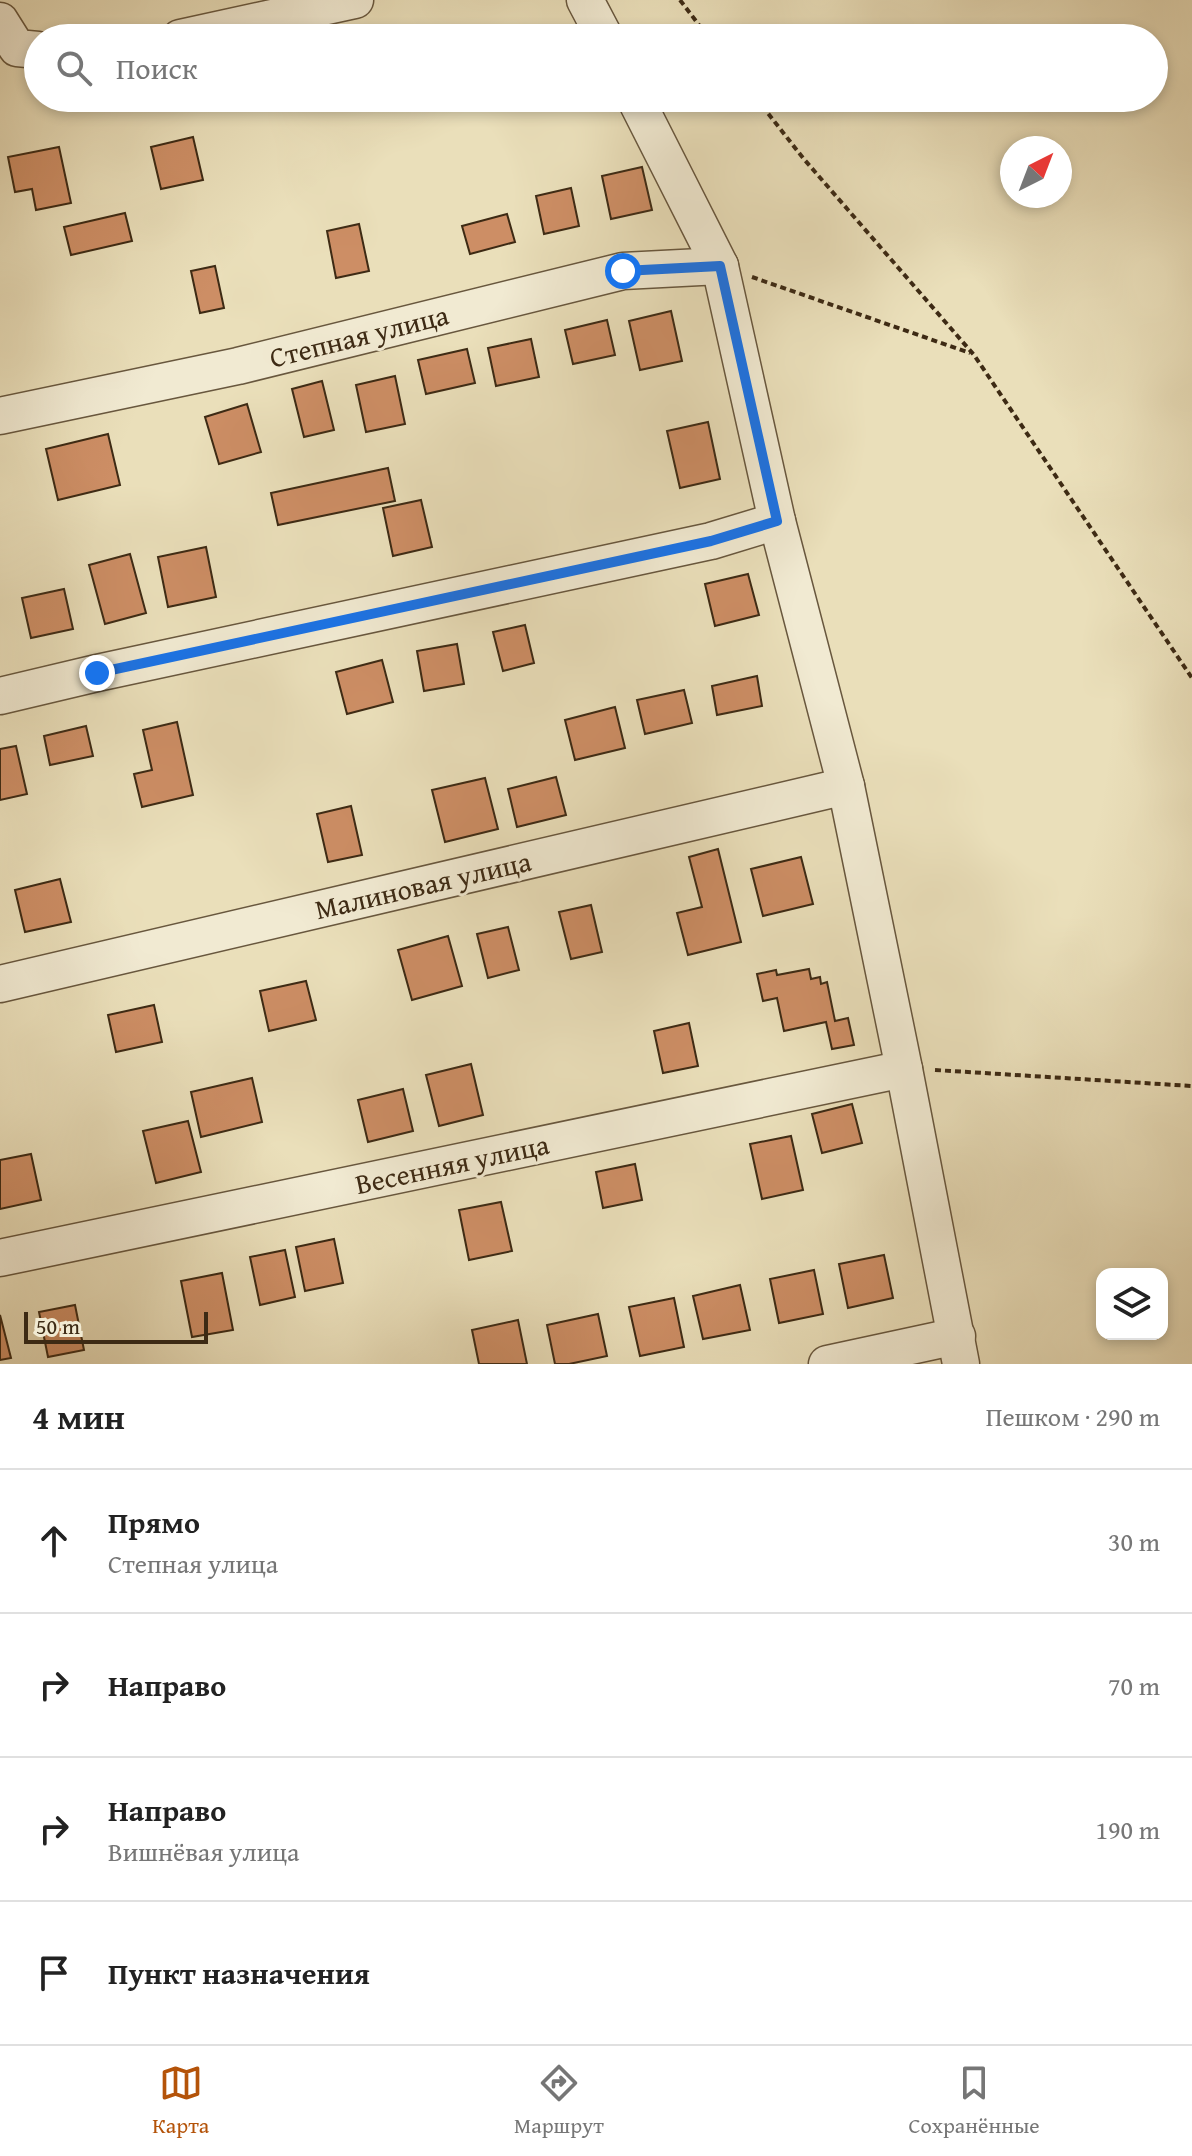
<!DOCTYPE html>
<html lang="ru">
<meta charset="utf-8">
<style>
body{margin:0;font-family:"Gentium Book Plus",serif;background:#f6f6f6;color:#222}
.controls{position:absolute;right:24px;bottom:24px;display:grid;overflow:hidden;border-radius:16px;box-shadow:0 4px 12px #0003}
.controls button{width:72px;height:72px;display:grid;place-items:center;padding:0;border:0;border-bottom:2px solid #e0e0e0;background:#fff;color:#222;font:40px sans-serif}
.compass{position:absolute;left:1000px;top:136px;width:72px;height:72px;border-radius:50%;background:#fff;box-shadow:0 4px 12px #0003;rotate:42deg}
.scale{position:absolute;left:24px;bottom:20px;width:184px;box-sizing:border-box;padding-left:8px;border:4px solid #3d2a14;border-top:0;font-size:22px;line-height:28px;white-space:nowrap;color:#3d2a14;-webkit-text-stroke:6px #f1ead2;paint-order:stroke}
.stop{position:absolute;width:24px;height:24px;margin:-18px;border:6px solid #1a73e8;border-radius:50%;background:#fff}
.stop.end{background:#1a73e8;border-color:#fff;box-shadow:0 2px 8px #0008}
.list{margin:0;padding:0;list-style:none}
h2{display:flex;justify-content:space-between;align-items:center;height:104px;margin:0;padding:0 32px;font-size:34px}
h2 small{font-size:26px;font-weight:400;color:#767676}
.list li{display:grid;grid-template-columns:52px 1fr auto;gap:24px;align-items:center;box-sizing:border-box;height:144px;padding:0 32px;border-top:2px solid #e0e0e0}
.list b{display:block;font-size:30px;white-space:nowrap}
.list p{margin:0;font-size:26px;white-space:nowrap;color:#767676}
.list em{font-size:26px;font-style:normal;color:#767676}
.icon{flex:none;width:44px;height:44px;fill:none;stroke:currentColor;stroke-width:2;stroke-linecap:round;stroke-linejoin:round}
.map{position:relative;flex:none;width:1192px;height:1364px;overflow:hidden}
.search{position:absolute;background:#fff;box-shadow:0 4px 12px #0003;left:24px;right:24px;top:24px;height:88px;display:flex;align-items:center;gap:20px;box-sizing:border-box;padding:0 28px;border-radius:44px;color:#767676;font-size:30px}
.sheet{height:680px;background:#fff}
nav{display:flex;justify-content:space-around;align-items:center;box-sizing:border-box;height:112px;border-top:2px solid #e0e0e0;background:#fff;font-size:22px;color:#767676}
nav a{display:grid;justify-items:center;gap:4px}
nav .on{color:#b45309}
.map>svg:first-child{display:block}
.building{fill:#cd8e65;stroke:#3d2a14;stroke-width:2}
.lines{fill:none;stroke-linecap:round;stroke-linejoin:round}
.minor-casing{stroke:#68573e;stroke-width:39}
.path{stroke:#3d2a14;stroke-width:4;stroke-dasharray:6 4;stroke-linecap:butt}
.minor{stroke:#f1ead2;stroke-width:36}
.route{stroke:#1a73e8;stroke-width:10}
.labels{text-anchor:middle;stroke-width:6;stroke-linejoin:round;paint-order:stroke}
.street-label{font-size:28px;fill:#3d2a14;stroke:#f1ead2}
</style>
<div class="map">
<svg width="1192" height="1364" viewBox="0 0 1192 1364">
<rect width="100%" height="100%" fill="#eadfba"/>
<filter id="stains"><feTurbulence type="fractalNoise" baseFrequency=".0025" numOctaves="4"/><feColorMatrix values="0 0 0 0 .2 0 0 0 0 .09 0 0 0 0 .02 0 0 0 .5 -.17"/></filter>
<radialGradient id="worn" r=".72"><stop offset=".6" stop-color="#630" stop-opacity="0"/><stop offset="1" stop-color="#630" stop-opacity=".3"/></radialGradient>
<!-- building -->
<g class="building">
<path d="M193,137L203,180L161,189L151,147Z"/>
<path d="M59,147L71,203L36,210L32,189L15,192L8,157Z"/>
<path d="M642,167L652,210L611,219L602,176Z"/>
<path d="M571,188L579,226L544,234L536,196Z"/>
<path d="M125,213L132,241L71,255L64,227Z"/>
<path d="M507,214L515,242L470,254L462,226Z"/>
<path d="M359,224L369,271L336,278L327,231Z"/>
<path d="M215,266L224,308L200,313L191,271Z"/>
<path d="M671,311L682,361L640,370L629,321Z"/>
<path d="M607,320L615,355L573,364L565,330Z"/>
<path d="M531,339L539,377L496,386L488,348Z"/>
<path d="M467,349L475,383L426,394L418,360Z"/>
<path d="M395,376L405,424L366,432L356,385Z"/>
<path d="M322,381L334,430L304,437L292,389Z"/>
<path d="M247,404L261,452L219,464L205,417Z"/>
<path d="M708,422L720,479L680,488L667,431Z"/>
<path d="M108,434L120,485L58,500L46,449Z"/>
<path d="M388,468L395,501L278,525L271,493Z"/>
<path d="M421,500L432,547L393,556L383,508Z"/>
<path d="M206,547L216,597L168,607L158,557Z"/>
<path d="M130,554L146,613L105,624L89,565Z"/>
<path d="M748,574L759,615L715,626L705,584Z"/>
<path d="M64,589L73,629L31,638L22,598Z"/>
<path d="M525,625L534,663L503,671L493,632Z"/>
<path d="M457,644L464,684L424,691L417,651Z"/>
<path d="M382,660L393,702L347,714L336,672Z"/>
<path d="M757,676L762,706L717,715L712,686Z"/>
<path d="M684,690L692,723L645,734L637,700Z"/>
<path d="M615,707L625,748L575,760L565,720Z"/>
<path d="M177,722L193,795L142,807L134,774L152,770L143,730Z"/>
<path d="M86,726L93,756L50,765L44,736Z"/>
<path d="M16,746L27,794L0,800V749Z"/>
<path d="M556,777L566,815L517,827L508,789Z"/>
<path d="M485,778L498,829L445,842L432,790Z"/>
<path d="M351,806L362,855L328,862L317,814Z"/>
<path d="M718,849L741,942L688,955L677,913L702,907L689,857Z"/>
<path d="M801,857L813,904L763,916L751,869Z"/>
<path d="M60,879L71,922L25,932L15,890Z"/>
<path d="M591,905L602,952L571,959L559,912Z"/>
<path d="M508,927L519,970L488,978L477,934Z"/>
<path d="M448,936L462,986L412,1000L398,950Z"/>
<path d="M809,969L811,979L820,977L821,984L827,982L835,1021L848,1018L854,1045L832,1049L826,1022L784,1031L777,998L763,1001L757,974L776,970L777,975Z"/>
<path d="M306,981L316,1020L269,1031L260,991Z"/>
<path d="M154,1005L162,1042L116,1052L108,1015Z"/>
<path d="M689,1023L698,1066L663,1073L654,1031Z"/>
<path d="M471,1064L483,1115L439,1126L426,1075Z"/>
<path d="M252,1078L262,1122L201,1137L191,1092Z"/>
<path d="M403,1089L413,1131L368,1142L358,1100Z"/>
<path d="M852,1104L862,1143L822,1153L812,1114Z"/>
<path d="M188,1121L201,1172L156,1183L143,1131Z"/>
<path d="M791,1136L803,1190L762,1199L750,1144Z"/>
<path d="M31,1154L41,1200L0,1209V1160Z"/>
<path d="M635,1164L642,1200L603,1208L596,1172Z"/>
<path d="M501,1202L512,1251L469,1260L459,1210Z"/>
<path d="M334,1239L343,1283L305,1291L296,1247Z"/>
<path d="M285,1250L295,1297L260,1305L250,1257Z"/>
<path d="M884,1255L893,1298L848,1308L839,1264Z"/>
<path d="M814,1270L823,1314L779,1323L770,1279Z"/>
<path d="M222,1273L233,1330L192,1337L181,1281Z"/>
<path d="M740,1285L750,1330L703,1339L693,1296Z"/>
<path d="M674,1298L684,1347L640,1356L629,1307Z"/>
<path d="M75,1305L84,1350L48,1357L39,1312Z"/>
<path d="M598,1314L607,1356L569,1364H555L547,1325Z"/>
<path d="M0,1315L11,1358L0,1360Z"/>
<path d="M518,1320L527,1364H479L472,1330Z"/>
</g>
<g class="lines">
<!-- minor casing -->
<g class="minor-casing">
<g id="minor">
<path d="M585,0L605,38"/>
<path d="M0,21L17,48L38,50"/>
<path d="M180,38L355,0"/>
<path d="M635,98L720,266L777,521L846,786L904,1069L961,1364"/>
<path d="M0,416L238,366L623,271L720,266"/>
<path d="M0,696L97,673L711,541L777,521"/>
<path d="M0,984L846,786"/>
<path d="M0,1258L904,1069"/>
<path d="M827,1364L957,1336"/>
</g>
</g>
<!-- path -->
<g class="path">
<path d="M680,0L709,38"/>
<path d="M756,98L803,158L974,355L1192,678"/>
<path d="M752,277L970,353"/>
<path d="M935,1070L1192,1086"/>
</g>
<!-- minor -->
<use href="#minor" class="minor"/>
</g>
<g class="lines">
<!-- route -->
<path class="route" d="M97,673L711,541L777,521L720,266L623,271"/>
</g>
<g class="labels">
<!-- street labels -->
<g class="street-label">
<text transform="translate(359 336) rotate(-14)" y="10">Степная улица</text>
<text transform="translate(423 885) rotate(-13)" y="10">Малиновая улица</text>
<text transform="translate(452 1164) rotate(-12)" y="10">Весенняя улица</text>
</g>
</g>
<rect width="100%" height="100%" filter="url(#stains)"/>
<rect width="100%" height="100%" fill="url(#worn)"/>
</svg>
<div class="controls">
<button><svg class="icon" aria-label="layers" viewBox="0 0 24 24"><path d="M12 4l9 5-9 5-9-5zM3 14l9 5 9-5"/></svg></button>
</div>
<svg class="compass" viewBox="-18 -18 36 36"><path d="M0-13l5 13h-10z" fill="#e53935"/><path d="M0 13l5-13h-10z" fill="#767676"/></svg>
<div class="scale">50 m</div>
<div class="stop" style="left:623px;top:271px"></div>
<div class="stop end" style="left:97px;top:673px"></div>
<div class="search"><svg class="icon" aria-label="search" viewBox="0 0 24 24"><circle cx="10" cy="10" r="6"/><path d="M15 15l6 6"/></svg>Поиск</div>
</div>
<section class="sheet">
<h2>4 мин<small>Пешком · 290 m</small></h2>
<ul class="list">
<li><svg class="icon" aria-label="ahead" viewBox="0 0 24 24"><path d="M12 20V5M6 11l6-6 6 6"/></svg><div><b>Прямо</b><p>Степная улица</p></div><em>30 m</em></li>
<li><svg class="icon" aria-label="right" viewBox="0 0 24 24"><path d="M7 20v-9h11M14 6l5 5-5 5"/></svg><div><b>Направо</b></div><em>70 m</em></li>
<li><svg class="icon" aria-label="right" viewBox="0 0 24 24"><path d="M7 20v-9h11M14 6l5 5-5 5"/></svg><div><b>Направо</b><p>Вишнёвая улица</p></div><em>190 m</em></li>
<li><svg class="icon" aria-label="arrive" viewBox="0 0 24 24"><path d="M6 21V4h12l-3 4 3 4H6"/></svg><div><b>Пункт назначения</b></div></li>
</ul>
</section>
<nav>
<a class="on"><svg class="icon" aria-label="map" viewBox="0 0 24 24"><path d="M3 6l6-2 6 2 6-2v14l-6 2-6-2-6 2zM9 4v14M15 6v14"/></svg>Карта</a>
<a><svg class="icon" aria-label="directions" viewBox="0 0 24 24"><path d="M12 3l9 9-9 9-9-9zM9 14v-3h6M13 9l2 2-2 2"/></svg>Маршрут</a>
<a><svg class="icon" aria-label="saved" viewBox="0 0 24 24"><path d="M7 4h10v16l-5-4-5 4z"/></svg>Сохранённые</a>
</nav>
